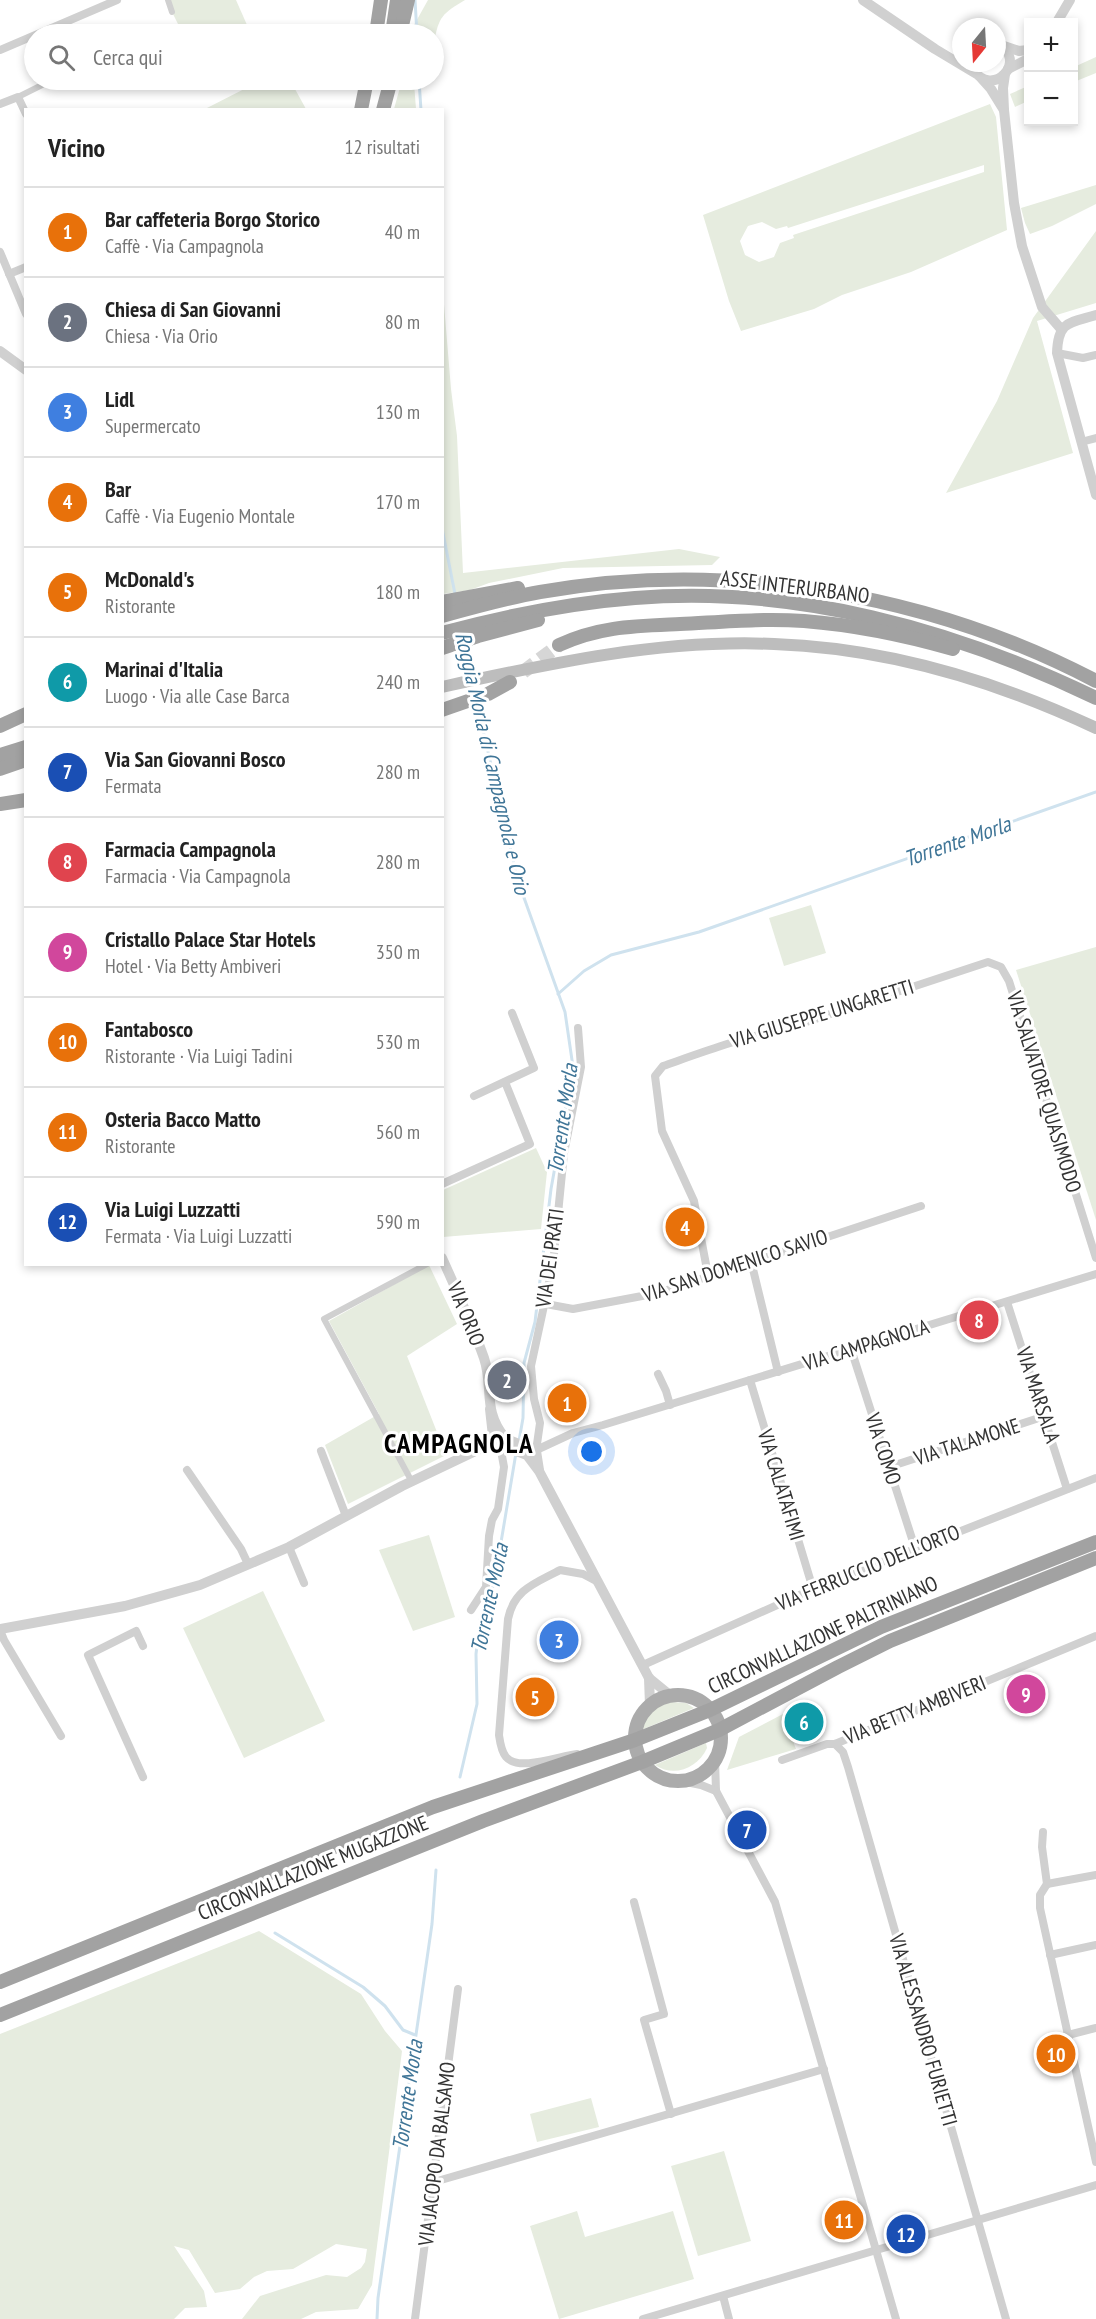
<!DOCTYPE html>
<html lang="it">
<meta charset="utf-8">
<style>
body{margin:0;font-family:"PT Sans Narrow",sans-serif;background:#f2f2f2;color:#222}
.controls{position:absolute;right:18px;top:18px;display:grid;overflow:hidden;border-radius:0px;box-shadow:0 3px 9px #0003}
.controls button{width:54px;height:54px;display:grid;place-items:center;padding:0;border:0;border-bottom:2px solid #e0e0e0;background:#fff;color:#222;font:30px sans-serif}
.compass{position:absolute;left:952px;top:18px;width:54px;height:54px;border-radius:50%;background:#fff;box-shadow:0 3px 9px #0003;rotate:198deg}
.you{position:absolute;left:592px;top:1452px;width:21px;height:21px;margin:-15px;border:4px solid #fff;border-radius:50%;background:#1a73e8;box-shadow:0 0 0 9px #1a73e833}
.badge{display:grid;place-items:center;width:39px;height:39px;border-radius:50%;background:#b45309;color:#fff;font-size:20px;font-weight:700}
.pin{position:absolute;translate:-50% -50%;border:3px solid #fff;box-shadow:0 2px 6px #0006}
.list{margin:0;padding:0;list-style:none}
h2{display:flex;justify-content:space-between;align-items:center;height:78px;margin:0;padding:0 24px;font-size:26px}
h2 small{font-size:20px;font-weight:400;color:#767676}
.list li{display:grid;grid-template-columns:39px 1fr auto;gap:18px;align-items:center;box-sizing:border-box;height:90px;padding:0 24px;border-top:2px solid #e0e0e0}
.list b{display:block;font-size:22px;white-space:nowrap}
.list p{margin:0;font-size:20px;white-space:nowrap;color:#767676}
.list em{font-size:20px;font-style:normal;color:#767676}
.icon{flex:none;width:33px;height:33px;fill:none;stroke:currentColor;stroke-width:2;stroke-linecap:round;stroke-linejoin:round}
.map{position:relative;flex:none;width:1096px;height:2319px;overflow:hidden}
.search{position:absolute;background:#fff;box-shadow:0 3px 9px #0003;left:24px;top:24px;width:420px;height:66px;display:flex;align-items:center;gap:15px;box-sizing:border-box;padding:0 21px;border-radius:33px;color:#767676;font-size:22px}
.panel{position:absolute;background:#fff;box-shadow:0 3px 9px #0003;left:24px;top:108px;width:420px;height:1158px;border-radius:0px}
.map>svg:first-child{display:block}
.green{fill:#e6ecdf;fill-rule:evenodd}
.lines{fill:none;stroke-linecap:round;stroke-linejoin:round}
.stream{stroke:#cfe2ee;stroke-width:3}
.trunk-tunnel{stroke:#d6d6d6;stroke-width:14;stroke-dasharray:14 7;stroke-linecap:butt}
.pedestrian{stroke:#d0d0d0;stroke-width:6}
.minor{stroke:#d0d0d0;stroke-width:8}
.tertiary{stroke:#d0d0d0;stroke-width:10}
.secondary{stroke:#bdbdbd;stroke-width:12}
.primary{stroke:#ababab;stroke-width:14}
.trunk{stroke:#a2a2a2;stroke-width:14}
.labels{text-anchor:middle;stroke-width:6;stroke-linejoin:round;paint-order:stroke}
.street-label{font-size:21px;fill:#333;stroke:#fff}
.water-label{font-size:22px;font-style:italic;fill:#3f7597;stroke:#fff}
.district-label{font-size:27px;font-weight:bold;letter-spacing:1.5px;fill:#000;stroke:#fff}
</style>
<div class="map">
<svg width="1096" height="2319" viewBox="0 0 1096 2319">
<rect width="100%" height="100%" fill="#fff"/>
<!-- green -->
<g class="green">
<path d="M166,0H236L247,25L226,34H183Z"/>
<path d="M428,0H465C442,14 439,16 434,43V34H409Z"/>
<path d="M1096,57V73L1074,82V67Z"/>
<path d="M262,80H290L306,109H205Z"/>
<path d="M402,80H416L414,83L416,109H394Z"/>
<path d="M1028,86V101L1015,107L1010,94Z"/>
<path d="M990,104L996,117L1007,230L911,272L842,295L814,309L741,331L729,301L703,215ZM984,165V172L793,235L794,238L780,243L774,257L759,262L745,255L740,241L748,226L762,222L776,229L787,226L788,228Z"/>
<path d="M1096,185V204L1052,226L1030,234L1025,223L1021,208Z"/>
<path d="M1096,231V303L1037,321L1073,453L946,493L997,401L1033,318Z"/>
<path d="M442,280L451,389L457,436L463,573L679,549L720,557L712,565L563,568L489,583L470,590L443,594Z"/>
<path d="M811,905L826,953L784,966L769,918Z"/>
<path d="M1096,947V1220L1016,970Z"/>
<path d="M536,1148L547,1172L541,1229L443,1237V1190Z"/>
<path d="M429,1265L457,1324L407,1356L446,1455L348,1504L325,1445L379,1414L329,1321Z"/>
<path d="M429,1535L455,1617L413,1631L379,1550Z"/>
<path d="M263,1591L325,1721L244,1758L183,1628Z"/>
<path d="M671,1702L686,1703L694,1708L641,1730C643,1715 656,1705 671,1702Z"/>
<path d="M783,1714L796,1749L727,1770L739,1737Z"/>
<path d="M706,1743L707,1748C698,1768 674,1778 655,1765Z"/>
<path d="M259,1931L361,1994L385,2031L402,2051L372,2285L358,2309L316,2312L301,2319H242L260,2296L326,2275L347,2277L361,2268L365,2262L367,2249L336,2244L293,2269L267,2271L254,2277L240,2289L215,2293L189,2250L174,2246L204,2291L207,2307L185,2308L174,2319H0V2034Z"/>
<path d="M591,2098L599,2127L537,2142L530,2114Z"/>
<path d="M724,2151L751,2241L698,2256L671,2166Z"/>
<path d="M577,2211L585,2237L673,2211L694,2279L559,2319L530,2226Z"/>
</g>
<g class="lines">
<!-- stream -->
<g class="stream">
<path d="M415,0L417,34"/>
<path d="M419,80L421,110"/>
<path d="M442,528L455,594"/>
<path d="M465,645L471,676"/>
<path d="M477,704L518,881L565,1012L573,1067L551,1189L535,1322L524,1363L523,1418L519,1441"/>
<path d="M558,994L584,971L611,955L699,932L1096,792"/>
<path d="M460,1777L477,1704L476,1654L480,1620L494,1584L516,1453"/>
<path d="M275,1933L363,1987L385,2006L403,2030L415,2035"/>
<path d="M377,2319L378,2298L432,1924L436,1870"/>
</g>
<!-- trunk-tunnel -->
<path class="trunk-tunnel" d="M523,672L559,645"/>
<!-- pedestrian -->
<g class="pedestrian">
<path d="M168,0L172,12"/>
<path d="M146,34L158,29"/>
<path d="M18,97L52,80"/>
<path d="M412,1482L324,1319L427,1264"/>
</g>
<!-- minor -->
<g class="minor">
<path d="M0,50L117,0"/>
<path d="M0,104L18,97L26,114"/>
<path d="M0,252L26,314"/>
<path d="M9,274L26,267"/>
<path d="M1057,353L1083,358L1096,355"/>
<path d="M1081,442L1096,438"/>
<path d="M474,1096L534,1068L512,1013"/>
<path d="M442,1184L530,1144L505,1082"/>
<path d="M751,1261L778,1372"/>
<path d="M708,1275L694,1201L662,1131L655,1076L663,1066C703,1052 743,1037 785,1029L988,962L1001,967L1009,981L1096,1258"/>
<path d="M1007,1302L1067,1489"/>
<path d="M546,1304L573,1309L658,1293L921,1206"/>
<path d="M851,1349L915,1548"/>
<path d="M658,1374L666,1391L670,1405"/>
<path d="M750,1380L813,1589"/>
<path d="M321,1451L346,1516"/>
<path d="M536,1451L540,1423L534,1399L531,1366L553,1264L564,1153L581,1067L578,1028"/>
<path d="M532,1452L573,1433L603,1425L1096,1274"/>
<path d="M889,1467L1045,1416"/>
<path d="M187,1470L241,1549L248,1564"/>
<path d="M289,1547L304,1583"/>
<path d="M471,1610L486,1587L489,1536L492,1520L498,1509L504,1467L500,1445"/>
<path d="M0,1630L4,1640L61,1736"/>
<path d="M143,1646L136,1631L88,1655L143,1777"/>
<path d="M643,1665L813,1589L1096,1478"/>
<path d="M835,1744L843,1752L848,1767L1006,2319"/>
<path d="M577,1754C559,1756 519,1772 506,1757C501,1751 500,1742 499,1735L508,1619C514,1589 536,1583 560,1570L583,1574L598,1582"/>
<path d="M715,1759L716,1791L775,1902L896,2319"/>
<path d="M782,1760L827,1744H835L1096,1636"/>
<path d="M681,1781L701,1785L716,1791"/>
<path d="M1043,1832L1042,1847L1047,1884"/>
<path d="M1047,1884L1040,1895V1908L1096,2162"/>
<path d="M1047,1884L1096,1875"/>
<path d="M634,1902L664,2014L644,2020L671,2114"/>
<path d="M1050,1955L1096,1945"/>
<path d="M1068,2035L1096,2028"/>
<path d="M434,2182L824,2069"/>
<path d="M723,2296L729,2319"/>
<path d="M415,2319L458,1989"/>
<path d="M643,2319L1096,2185"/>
</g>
<!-- tertiary -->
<g class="tertiary">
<path d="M863,0L935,49L975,73"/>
<path d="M1057,22L1070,0"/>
<path d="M1004,46L1019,51L1028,50"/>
<path d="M973,69C992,100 1030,60 997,43"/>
<path d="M1008,69L1028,59"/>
<path d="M982,79L991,89L1004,110L1003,88L1005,74"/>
<path d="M1004,110L1014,203L1022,246L1042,307L1061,329"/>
<path d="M1096,315C1069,323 1058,321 1057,353L1096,495"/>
<path d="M0,351L26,370"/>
<path d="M442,1258C457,1291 472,1324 484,1358C494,1388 482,1410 505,1438"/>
<path d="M490,1409L493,1436L500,1445L527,1455L539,1471L649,1678L671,1696"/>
<path d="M499,1436L536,1451L539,1470"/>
<path d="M0,1629L125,1606L200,1585L289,1547L402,1486L488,1445H500"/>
<path d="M649,1678L650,1705"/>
</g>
<!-- secondary -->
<path class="secondary" d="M442,687C551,663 662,639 774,644C887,648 994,680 1096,728"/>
<!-- primary -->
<circle class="primary" cx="678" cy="1738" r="43"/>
<!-- trunk -->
<g class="trunk">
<path d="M376,34L381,0"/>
<path d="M392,34L397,0"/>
<path d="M400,34L408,0"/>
<path d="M361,110L367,80"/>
<path d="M383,110L391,80"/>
<path d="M442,602L518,588"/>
<path d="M442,616C474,607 507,598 540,592C727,559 928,593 1096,681"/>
<path d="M442,633C505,616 570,603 635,598C794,585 954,629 1096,698"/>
<path d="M559,645C600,626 636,626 680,624C721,622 763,618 804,621C855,625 904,635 953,649"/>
<path d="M442,648L478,636L538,620"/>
<path d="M442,710L488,694L510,682"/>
<path d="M0,726L26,714"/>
<path d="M0,755L26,747"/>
<path d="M0,769L26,760"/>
<path d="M0,804L26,800"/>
<path d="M0,1982L433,1807L635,1740L710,1710L881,1627L1096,1542"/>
<path d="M0,2015L483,1821L642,1762L719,1730L838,1667L890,1641L1096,1558"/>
</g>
</g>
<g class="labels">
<!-- street labels -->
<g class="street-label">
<text transform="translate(795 587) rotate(7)" y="7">ASSE INTERURBANO</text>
<text transform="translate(822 1014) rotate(-17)" y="7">VIA GIUSEPPE UNGARETTI</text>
<text transform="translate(1044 1092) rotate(73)" y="7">VIA SALVATORE QUASIMODO</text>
<text transform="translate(550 1258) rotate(-82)" y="7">VIA DEI PRATI</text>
<text transform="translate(735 1266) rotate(-18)" y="7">VIA SAN DOMENICO SAVIO</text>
<text transform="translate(466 1314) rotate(68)" y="7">VIA ORIO</text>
<text transform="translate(866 1345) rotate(-17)" y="7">VIA CAMPAGNOLA</text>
<text transform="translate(1038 1395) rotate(72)" y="7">VIA MARSALA</text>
<text transform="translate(967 1442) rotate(-18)" y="7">VIA TALAMONE</text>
<text transform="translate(883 1449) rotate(72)" y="7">VIA COMO</text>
<text transform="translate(781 1485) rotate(73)" y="7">VIA CALATAFIMI</text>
<text transform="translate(868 1568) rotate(-22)" y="7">VIA FERRUCCIO DELL'ORTO</text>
<text transform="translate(823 1635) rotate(-25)" y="7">CIRCONVALLAZIONE PALTRINIANO</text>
<text transform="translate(915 1710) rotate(-22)" y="7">VIA BETTY AMBIVERI</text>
<text transform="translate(313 1868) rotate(-22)" y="7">CIRCONVALLAZIONE MUGAZZONE</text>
<text transform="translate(923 2030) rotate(74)" y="7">VIA ALESSANDRO FURIETTI</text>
<text transform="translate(437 2154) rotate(-83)" y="7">VIA JACOPO DA BALSAMO</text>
</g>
<!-- water labels -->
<g class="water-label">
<text transform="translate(493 763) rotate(77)" y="8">Roggia Morla di Campagnola e Orio</text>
<text transform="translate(957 841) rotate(-19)" y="8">Torrente Morla</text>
<text transform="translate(562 1119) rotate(-82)" y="8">Torrente Morla</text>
<text transform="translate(489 1598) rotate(-78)" y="8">Torrente Morla</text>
<text transform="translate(407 2095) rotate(-82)" y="8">Torrente Morla</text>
</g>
<!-- district labels -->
<g class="district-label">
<text x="459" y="1453">CAMPAGNOLA</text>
</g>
</g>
</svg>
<div class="controls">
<button>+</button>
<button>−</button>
</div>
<svg class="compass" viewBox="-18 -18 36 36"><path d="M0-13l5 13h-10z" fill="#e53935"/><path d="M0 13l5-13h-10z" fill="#767676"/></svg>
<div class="you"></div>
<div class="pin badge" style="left:567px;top:1403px;background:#e8710a">1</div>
<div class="pin badge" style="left:507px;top:1380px;background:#6b7280">2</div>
<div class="pin badge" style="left:559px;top:1640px;background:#3f7fe0">3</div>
<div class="pin badge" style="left:685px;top:1227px;background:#e8710a">4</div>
<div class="pin badge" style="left:535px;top:1697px;background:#e8710a">5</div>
<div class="pin badge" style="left:804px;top:1722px;background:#0f9aa8">6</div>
<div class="pin badge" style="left:747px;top:1830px;background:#1a4fb4">7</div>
<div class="pin badge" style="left:979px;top:1320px;background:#e0444e">8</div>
<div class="pin badge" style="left:1026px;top:1694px;background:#d1479c">9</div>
<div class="pin badge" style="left:1056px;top:2054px;background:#e8710a">10</div>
<div class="pin badge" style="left:844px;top:2220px;background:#e8710a">11</div>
<div class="pin badge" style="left:906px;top:2234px;background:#1a4fb4">12</div>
<div class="search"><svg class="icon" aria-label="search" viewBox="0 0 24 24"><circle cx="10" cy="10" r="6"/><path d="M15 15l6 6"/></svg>Cerca qui</div>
<section class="panel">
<h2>Vicino<small>12 risultati</small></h2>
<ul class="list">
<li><span class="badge" style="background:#e8710a">1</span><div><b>Bar caffeteria Borgo Storico</b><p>Caffè · Via Campagnola</p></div><em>40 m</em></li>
<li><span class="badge" style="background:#6b7280">2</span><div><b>Chiesa di San Giovanni</b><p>Chiesa · Via Orio</p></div><em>80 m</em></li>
<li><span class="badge" style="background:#3f7fe0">3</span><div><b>Lidl</b><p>Supermercato</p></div><em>130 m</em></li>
<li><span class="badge" style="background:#e8710a">4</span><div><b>Bar</b><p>Caffè · Via Eugenio Montale</p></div><em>170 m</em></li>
<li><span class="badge" style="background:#e8710a">5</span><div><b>McDonald's</b><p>Ristorante</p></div><em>180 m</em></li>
<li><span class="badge" style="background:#0f9aa8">6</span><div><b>Marinai d'Italia</b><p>Luogo · Via alle Case Barca</p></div><em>240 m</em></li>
<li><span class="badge" style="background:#1a4fb4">7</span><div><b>Via San Giovanni Bosco</b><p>Fermata</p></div><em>280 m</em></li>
<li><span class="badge" style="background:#e0444e">8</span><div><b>Farmacia Campagnola</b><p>Farmacia · Via Campagnola</p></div><em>280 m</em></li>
<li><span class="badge" style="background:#d1479c">9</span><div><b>Cristallo Palace Star Hotels</b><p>Hotel · Via Betty Ambiveri</p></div><em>350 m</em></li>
<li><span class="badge" style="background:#e8710a">10</span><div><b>Fantabosco</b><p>Ristorante · Via Luigi Tadini</p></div><em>530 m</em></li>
<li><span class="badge" style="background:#e8710a">11</span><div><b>Osteria Bacco Matto</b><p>Ristorante</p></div><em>560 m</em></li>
<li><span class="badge" style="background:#1a4fb4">12</span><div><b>Via Luigi Luzzatti</b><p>Fermata · Via Luigi Luzzatti</p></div><em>590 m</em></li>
</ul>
</section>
</div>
